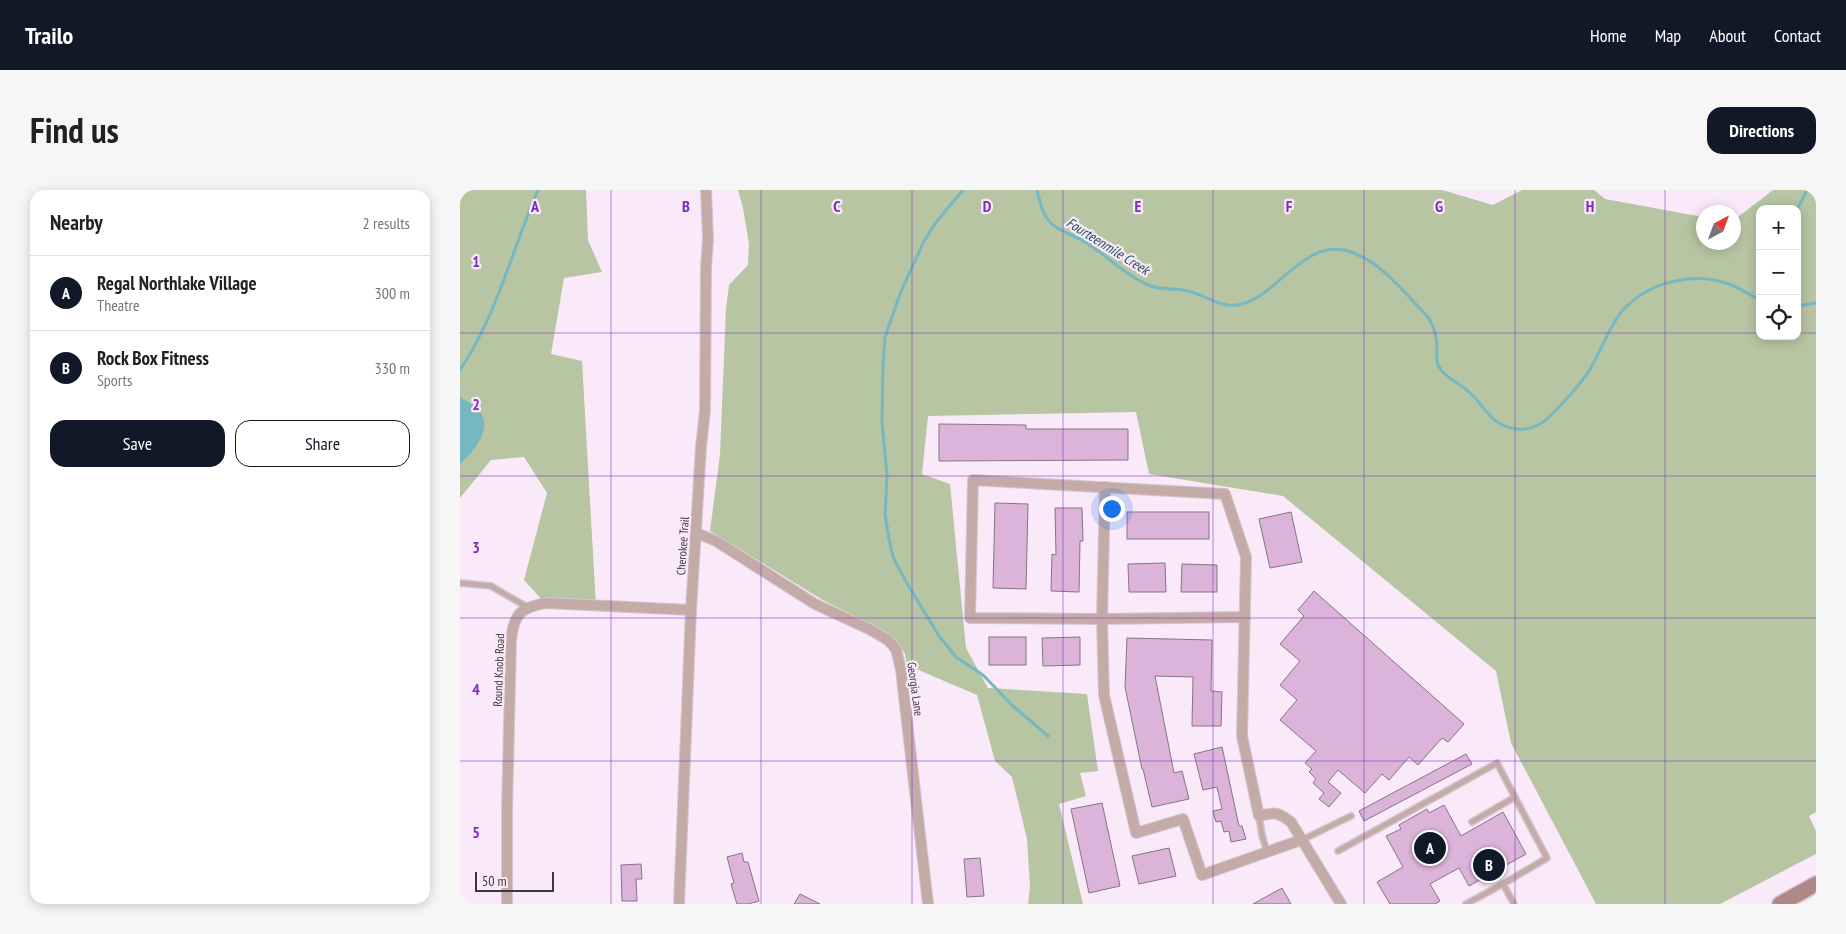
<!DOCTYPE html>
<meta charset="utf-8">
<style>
body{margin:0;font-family:"PT Sans Narrow",sans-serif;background:#f6f6f6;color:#202124}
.controls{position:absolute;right:15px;top:15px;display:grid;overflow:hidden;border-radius:10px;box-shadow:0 2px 12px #0003}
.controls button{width:45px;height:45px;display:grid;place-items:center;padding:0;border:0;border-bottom:1px solid #e0e0e0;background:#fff;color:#202124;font:25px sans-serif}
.compass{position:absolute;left:1236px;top:15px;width:45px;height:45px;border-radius:50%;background:#fff;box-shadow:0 2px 12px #0003;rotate:41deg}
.scale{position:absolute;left:15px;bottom:12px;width:79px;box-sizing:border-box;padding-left:5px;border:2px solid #3e373d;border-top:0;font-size:14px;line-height:18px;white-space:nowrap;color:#3e373d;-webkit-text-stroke:4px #fae9f9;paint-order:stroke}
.you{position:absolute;left:651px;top:318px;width:18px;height:18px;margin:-12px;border:4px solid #fff;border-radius:50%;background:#1a73e8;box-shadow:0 0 0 8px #1a73e833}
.badge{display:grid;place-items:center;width:32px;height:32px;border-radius:50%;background:#111827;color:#fff;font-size:16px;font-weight:700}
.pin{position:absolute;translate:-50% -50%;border:2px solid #fff;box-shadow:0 1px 5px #0006}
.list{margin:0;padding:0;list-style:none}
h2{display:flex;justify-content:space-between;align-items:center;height:65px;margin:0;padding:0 20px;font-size:21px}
h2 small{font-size:16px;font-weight:400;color:#757577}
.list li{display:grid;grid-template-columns:32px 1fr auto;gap:15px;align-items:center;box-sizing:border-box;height:75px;padding:0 20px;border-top:1px solid #e0e0e0}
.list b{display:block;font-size:19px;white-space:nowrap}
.list p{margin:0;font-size:16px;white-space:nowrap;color:#757577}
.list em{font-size:16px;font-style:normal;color:#757577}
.actions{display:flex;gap:10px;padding:15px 20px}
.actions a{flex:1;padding:11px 0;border:1px solid #111827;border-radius:15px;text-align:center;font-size:18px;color:#111827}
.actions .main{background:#111827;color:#fff}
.icon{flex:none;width:28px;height:28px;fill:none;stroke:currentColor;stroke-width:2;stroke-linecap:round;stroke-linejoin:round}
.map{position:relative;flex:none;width:1356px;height:714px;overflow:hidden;border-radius:15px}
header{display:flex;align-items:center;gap:30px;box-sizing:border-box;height:70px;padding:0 25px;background:#111827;color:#fff}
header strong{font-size:24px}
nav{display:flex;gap:28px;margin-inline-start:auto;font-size:18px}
.intro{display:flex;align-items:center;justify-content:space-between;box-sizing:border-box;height:120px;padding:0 30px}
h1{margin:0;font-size:35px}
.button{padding:12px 22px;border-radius:15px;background:#111827;color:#fff;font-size:18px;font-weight:700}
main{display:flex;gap:30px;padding:0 30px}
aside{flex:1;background:#fff;border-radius:15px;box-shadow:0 2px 12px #0003}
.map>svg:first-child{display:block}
.green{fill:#b7c5a3;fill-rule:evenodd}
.water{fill:#76b8c1}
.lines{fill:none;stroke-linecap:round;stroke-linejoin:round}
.stream{stroke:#76b8c1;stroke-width:3}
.building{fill:#dcb4d9;stroke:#857584}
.lane-casing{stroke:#d4c5d3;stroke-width:8}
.street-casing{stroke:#d4c5d3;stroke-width:12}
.secondary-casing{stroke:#d4c5d3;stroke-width:18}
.lane{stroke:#c5aba8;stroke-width:5}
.street{stroke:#c5aba8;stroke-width:10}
.secondary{stroke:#af8985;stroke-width:15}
.grid{fill:none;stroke:#7b2cbf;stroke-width:1;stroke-opacity:0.55}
.labels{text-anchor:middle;stroke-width:4.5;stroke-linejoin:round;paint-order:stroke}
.street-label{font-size:12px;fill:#3e373d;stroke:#fae9f9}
.water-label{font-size:14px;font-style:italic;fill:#1b545b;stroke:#fae9f9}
.grid-label{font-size:16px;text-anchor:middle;font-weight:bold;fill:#7b2cbf;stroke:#fae9f9;stroke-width:4.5;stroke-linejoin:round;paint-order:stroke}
</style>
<header>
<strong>Trailo</strong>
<nav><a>Home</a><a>Map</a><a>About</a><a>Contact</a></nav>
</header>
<div class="intro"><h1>Find us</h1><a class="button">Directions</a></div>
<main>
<aside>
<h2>Nearby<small>2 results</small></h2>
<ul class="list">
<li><span class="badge">A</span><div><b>Regal Northlake Village</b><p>Theatre</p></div><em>300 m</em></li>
<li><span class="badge">B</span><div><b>Rock Box Fitness</b><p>Sports</p></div><em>330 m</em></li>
</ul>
<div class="actions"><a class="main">Save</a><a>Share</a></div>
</aside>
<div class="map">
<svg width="1356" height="714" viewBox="0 0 1356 714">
<rect width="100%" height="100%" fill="#fae9f9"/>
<!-- green -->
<g class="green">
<path d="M0,0H126L128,50L142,82L104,88L91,164L122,171L136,416L85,413L64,390L87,303L64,267L31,270L0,308Z"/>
<path d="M278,0H982L1033,15L1062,0H1134L1145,9L1243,27L1244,52H1274V30L1313,0H1356V622L1349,626L1356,641V664L1260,714H1136L1051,553L1036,481L823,306L689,284L676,222L468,226L462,284L490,294L506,458L528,498L627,504L638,581L620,583L626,606L599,614L623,714H568L570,697L567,649L552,587L535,571L517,505L447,475L445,464L437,452L427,443L361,409L250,341L260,265L266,119L269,95L288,75L289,54L283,18ZM1300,19H1337V146H1300Z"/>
</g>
<!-- water -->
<path class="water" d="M0,207C7,211 14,215 19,221C34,239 13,262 0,274Z"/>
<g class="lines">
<!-- stream -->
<g class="stream">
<path d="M503,0L477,31L464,51L440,104L425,147L423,173L422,232L427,286L425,324L429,349L433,367L445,390L479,446L496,467L523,485L553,516L588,546"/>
<path d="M577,0C580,12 582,25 592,34C601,42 615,46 625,52C646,65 665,85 688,95C702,101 718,97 732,102C749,108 764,119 782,114C820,104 846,44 894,63C919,73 935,92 952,110C958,117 965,123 970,130C975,139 977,150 977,160C977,165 976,170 978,175C984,188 999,192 1009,202C1027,218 1031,237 1058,239C1070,240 1080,236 1089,227C1103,213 1118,198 1129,181C1140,164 1150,134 1163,120C1189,92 1233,81 1269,94C1280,98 1290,105 1300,110"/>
<path d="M1337,20L1347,0"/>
<path d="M1337,116L1356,113"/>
<path d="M0,180C37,125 52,60 78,0"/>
</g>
</g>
<!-- building -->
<g class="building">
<path d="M479,234L566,235V239H668V270L479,271Z"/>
<path d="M535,313L568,314L566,399L533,398Z"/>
<path d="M595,318H622L623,351H620L619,402L591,401L592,364L596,365Z"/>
<rect x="667" y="322" width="82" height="27"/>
<path d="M831,322L842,372L810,378L799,329Z"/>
<path d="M705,373L706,402H669L668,374Z"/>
<path d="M722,374L757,375V402H721Z"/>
<path d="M854,401L1004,534L988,552L982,548L958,575L949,567L929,590L922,584L905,603L878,580L868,592L881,603L869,617L859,609L864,603L853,593L856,589L849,582L852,579L845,573L856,561L820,530L837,510L820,495L840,471L820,454L844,426L838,420Z"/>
<rect x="529" y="447" width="37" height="28"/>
<path d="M620,447V475L583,476L582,448Z"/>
<path d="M667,448L752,450L751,501L762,502L761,536H732L733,487L695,486L714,583L722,581L729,609L692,617L683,579H682L665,497Z"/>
<path d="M762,557L779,636H782L786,649L771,652L769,641L764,642L761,631L756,632L753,621L762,619L757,597L743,600L734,564Z"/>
<path d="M1006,564L1012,574L904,631L899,621Z"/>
<path d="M642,613L660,696L629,703L611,619Z"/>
<path d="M984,615L1001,646L1043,622L1066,664L1009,696L999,678L970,694L980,711L975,714H930L917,692L943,677L926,646L941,639L939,635L967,619L969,623Z"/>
<path d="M709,658L716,686L679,694L672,666Z"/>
<path d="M282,663L284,672H288L299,711L288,714H277L271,694L274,693L267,667Z"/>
<path d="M520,668L524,706L507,707L504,669Z"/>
<path d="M181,674L182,689H176L177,711H162L161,675Z"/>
<path d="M822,698L831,714H793Z"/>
<path d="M340,704L360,714H334Z"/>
</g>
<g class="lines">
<!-- lane casing -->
<g class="lane-casing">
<g id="lane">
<path d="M0,393L31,396L67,417"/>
<path d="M799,626L802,645L807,662"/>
<path d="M1012,632L1055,607"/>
<path d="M842,650L891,626"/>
<path d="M878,661L1037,573L1087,668L1043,694L1054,714"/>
<path d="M1006,714L1043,694"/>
</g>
</g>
<!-- street casing -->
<g class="street-casing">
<g id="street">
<path d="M645,297L642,429L785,427"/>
<path d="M237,343L256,351L355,414L409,439L428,450L436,459L441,480L468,714"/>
<path d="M841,650L742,685L723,629L676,643L644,505L642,429L510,428L513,290L765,304L786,367L782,546L799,626C815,622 818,622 831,632L881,714"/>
<path d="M47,714V620L51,450C54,423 61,418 85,413L231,420"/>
<path d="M219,714L231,420L241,257L245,220L246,78L248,49L246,0"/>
</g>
</g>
<!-- secondary casing -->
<g class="secondary-casing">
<path id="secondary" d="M1320,714L1356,694"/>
</g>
<!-- lane -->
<use href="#lane" class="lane"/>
<!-- street -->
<use href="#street" class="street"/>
<!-- secondary -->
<use href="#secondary" class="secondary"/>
</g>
<!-- grid -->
<path class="grid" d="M151,0V714M301,0V714M452,0V714M603,0V714M753,0V714M904,0V714M1055,0V714M1205,0V714M0,143H1300M1337,143H1356M0,286H1356M0,428H1356M0,571H1356"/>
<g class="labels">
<!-- street labels -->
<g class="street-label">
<text transform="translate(223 356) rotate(-86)" y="4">Cherokee Trail</text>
<text transform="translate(39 480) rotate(-88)" y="4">Round Knob Road</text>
<text transform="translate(455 499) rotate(82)" y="4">Georgia Lane</text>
</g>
<!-- water labels -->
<g class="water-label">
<text transform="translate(648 56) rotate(32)" y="5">Fourteenmile Creek</text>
</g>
</g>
<g class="grid-label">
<text x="75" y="22">A</text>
<text x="226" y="22">B</text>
<text x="377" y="22">C</text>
<text x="527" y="22">D</text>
<text x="678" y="22">E</text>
<text x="829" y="22">F</text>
<text x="979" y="22">G</text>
<text x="1130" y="22">H</text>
<text x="16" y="77">1</text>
<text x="16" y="220">2</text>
<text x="16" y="363">3</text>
<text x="16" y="505">4</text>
<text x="16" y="648">5</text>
</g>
</svg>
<div class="controls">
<button>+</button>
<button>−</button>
<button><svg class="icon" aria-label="locate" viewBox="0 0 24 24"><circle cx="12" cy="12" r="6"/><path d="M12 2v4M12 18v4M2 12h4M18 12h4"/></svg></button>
</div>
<svg class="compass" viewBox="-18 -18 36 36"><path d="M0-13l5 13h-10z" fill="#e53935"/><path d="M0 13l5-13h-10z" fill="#757577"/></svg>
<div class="scale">50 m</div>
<div class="you"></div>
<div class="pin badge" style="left:970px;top:658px">A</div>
<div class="pin badge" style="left:1029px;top:675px">B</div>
</div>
</main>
